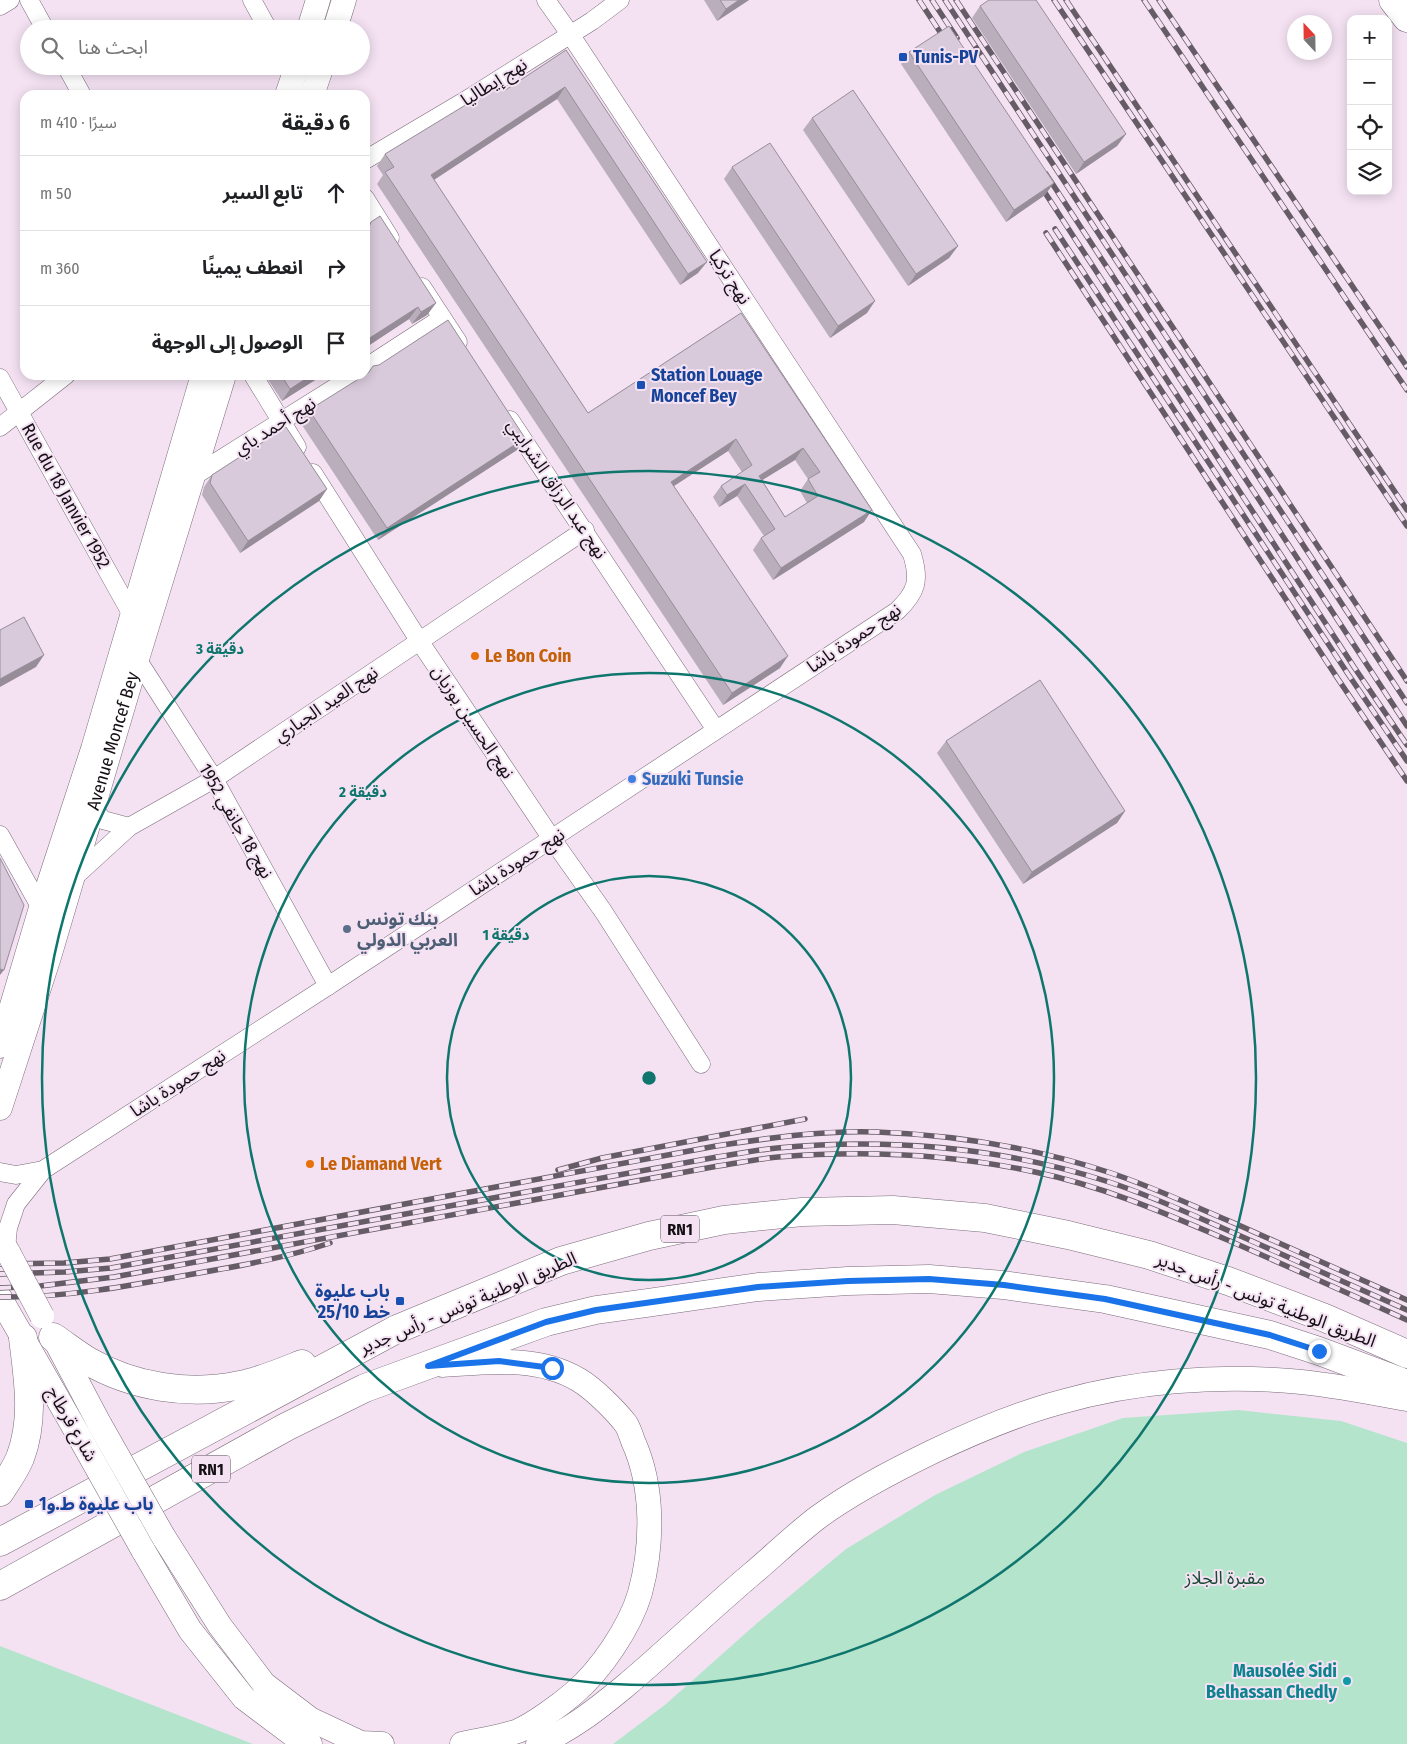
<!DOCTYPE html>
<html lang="ar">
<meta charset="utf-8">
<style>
body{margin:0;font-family:"Fira Sans Condensed","Noto Sans Arabic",sans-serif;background:#f2f2f2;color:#202124;direction:rtl}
.controls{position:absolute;right:15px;top:15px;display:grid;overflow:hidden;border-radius:10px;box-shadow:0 2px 12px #0003}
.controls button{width:45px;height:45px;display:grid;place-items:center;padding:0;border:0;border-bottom:1px solid #e0e0e0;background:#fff;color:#202124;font:25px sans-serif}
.compass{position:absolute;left:1287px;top:15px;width:45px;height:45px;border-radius:50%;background:#fff;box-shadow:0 2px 12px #0003;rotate:338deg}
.stop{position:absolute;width:15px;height:15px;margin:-11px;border:4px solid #1a73e8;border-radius:50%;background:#fff}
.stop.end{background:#1a73e8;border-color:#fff;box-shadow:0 1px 5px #0008}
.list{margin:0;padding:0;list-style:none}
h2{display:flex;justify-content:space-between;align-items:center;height:65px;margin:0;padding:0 20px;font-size:21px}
h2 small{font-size:16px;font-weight:400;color:#757577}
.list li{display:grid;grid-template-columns:32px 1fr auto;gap:15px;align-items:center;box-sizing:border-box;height:75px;padding:0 20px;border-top:1px solid #e0e0e0}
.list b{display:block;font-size:19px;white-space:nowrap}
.list em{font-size:16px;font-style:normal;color:#757577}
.icon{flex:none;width:28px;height:28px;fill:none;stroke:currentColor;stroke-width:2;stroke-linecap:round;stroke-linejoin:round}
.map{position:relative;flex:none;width:1407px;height:1744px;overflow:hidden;direction:ltr}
.search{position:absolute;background:#fff;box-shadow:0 2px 12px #0003;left:20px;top:20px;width:350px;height:55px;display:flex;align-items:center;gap:12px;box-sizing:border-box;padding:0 18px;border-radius:28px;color:#757577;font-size:19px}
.panel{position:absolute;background:#fff;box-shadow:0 2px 12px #0003;left:20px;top:90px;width:350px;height:290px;border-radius:15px;direction:rtl}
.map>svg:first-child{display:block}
.green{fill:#b5e4cd}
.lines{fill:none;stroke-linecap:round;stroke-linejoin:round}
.minor-casing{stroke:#7a6a7a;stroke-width:19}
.secondary-casing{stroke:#7a6a7a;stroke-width:25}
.primary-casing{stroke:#7a6a7a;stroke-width:29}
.motorway-casing{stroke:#7a6a7a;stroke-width:29}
.minor{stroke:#fff;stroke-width:18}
.secondary{stroke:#fff;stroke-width:24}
.primary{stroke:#fff;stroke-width:28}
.motorway{stroke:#fff;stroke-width:28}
.rail-casing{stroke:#665c66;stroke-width:5.5}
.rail{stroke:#f4e2f3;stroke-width:4;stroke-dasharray:11;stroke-linecap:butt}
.secondary-bridge-casing{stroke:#7a6a7a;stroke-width:25;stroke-linecap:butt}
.secondary-bridge{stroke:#fff;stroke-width:24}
.wall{fill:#baadbc;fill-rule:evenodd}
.shaded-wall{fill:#978d99}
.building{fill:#d8c9db;stroke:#978d99;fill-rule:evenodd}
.route{stroke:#1a73e8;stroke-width:6}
.ring{fill:none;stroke:#0f766e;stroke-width:2.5}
.transit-dot{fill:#1a4fb4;stroke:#f4e2f3;stroke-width:2}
.food-dot{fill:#e8710a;stroke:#f4e2f3;stroke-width:2}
.shop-dot{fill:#3f7fe0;stroke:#f4e2f3;stroke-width:2}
.service-dot{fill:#5c6f8a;stroke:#f4e2f3;stroke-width:2}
.culture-dot{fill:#0f9aa8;stroke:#f4e2f3;stroke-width:2}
.labels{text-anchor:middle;stroke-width:4;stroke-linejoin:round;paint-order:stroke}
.shield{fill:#f4e2f3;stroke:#584f58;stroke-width:1}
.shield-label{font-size:16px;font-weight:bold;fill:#151015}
.transit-label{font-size:18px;font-weight:bold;fill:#164399;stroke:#f4e2f3;text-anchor:start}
.street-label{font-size:18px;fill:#151015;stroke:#f4e2f3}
.food-label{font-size:18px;font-weight:bold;fill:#c56008;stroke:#f4e2f3;text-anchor:start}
.shop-label{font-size:18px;font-weight:bold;fill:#366cbe;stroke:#f4e2f3;text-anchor:start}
.service-label{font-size:18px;font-weight:bold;fill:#4e5e75;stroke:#f4e2f3;text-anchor:start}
.park-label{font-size:18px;fill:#184935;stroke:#f4e2f3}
.culture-label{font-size:18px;font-weight:bold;fill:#0d838f;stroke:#f4e2f3;text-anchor:end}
.centre{fill:#0f766e;stroke:#f4e2f3;stroke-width:2.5}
.ring-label{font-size:15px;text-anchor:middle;font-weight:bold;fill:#0f766e;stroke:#f4e2f3;stroke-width:4;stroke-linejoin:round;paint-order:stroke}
</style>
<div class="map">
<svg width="1407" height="1744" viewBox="0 0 1407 1744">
<rect width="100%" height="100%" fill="#f4e2f3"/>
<!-- green -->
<g class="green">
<path d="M1238,1410L1341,1421L1407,1443V1744H613L666,1704L756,1624L846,1549L935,1495L1024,1452L1123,1418Z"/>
<path d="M0,1646L253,1744H0Z"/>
</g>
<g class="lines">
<!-- minor casing -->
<g class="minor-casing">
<g id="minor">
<path d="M29,0L45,29"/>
<path d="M252,0L268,29"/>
<path d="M0,6L10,0"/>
<path d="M66,66L82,95"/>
<path d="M365,160L463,102L592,21L620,0"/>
<path d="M365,198L390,238"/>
<path d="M422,287L458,342"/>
<path d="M365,368L442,318"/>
<path d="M253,375L297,447"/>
<path d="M0,378L132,615"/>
<path d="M510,420L716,730"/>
<path d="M0,427L66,375"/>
<path d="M313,473L420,642L552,839L603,911L701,1064"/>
<path d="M194,476L355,375"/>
<path d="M137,659L214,779L328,986"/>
<path d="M93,808L103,820L129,827"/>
<path d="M0,835L41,908"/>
<path d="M71,880L129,827L214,779L585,530"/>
<path d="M0,1172L16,1175L43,1170L328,986L897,611C917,592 920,580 912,554L570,34L546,0"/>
<path d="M6,1248L8,1228L16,1204L43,1170"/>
</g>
</g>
<!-- secondary casing -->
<g class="secondary-casing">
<g id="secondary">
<path d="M309,29L318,0"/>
<path d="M335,29L344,0"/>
<path d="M287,95L297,66"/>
<path d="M312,95L322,66"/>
<path d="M0,1046L41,908L93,749L203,375"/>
<path id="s1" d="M0,1108L49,957L137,659L224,375"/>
<path d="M0,1238L9,1254"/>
<path d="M0,1298L79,1436"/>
<path d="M53,1336L100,1425"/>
<path d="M442,1365C487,1362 538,1355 579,1380C594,1389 615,1410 626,1424C629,1429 631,1435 633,1441C654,1487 653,1545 640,1593C630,1627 601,1670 574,1693C560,1705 534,1724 518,1731C501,1737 480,1740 462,1744"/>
<path d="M163,1536L220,1626L264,1684L310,1719L361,1743L382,1744"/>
<path d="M143,1550L190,1630L244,1698L300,1740L310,1744"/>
<path d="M538,1744C572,1729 596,1710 624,1687C668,1650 709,1610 753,1573C774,1555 795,1535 817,1518C852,1492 893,1471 932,1452C974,1432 1016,1414 1061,1402C1134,1381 1215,1375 1290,1381C1330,1384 1368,1392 1407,1399"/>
</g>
</g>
<!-- primary casing -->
<g class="primary-casing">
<g id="primary">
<path d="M53,1337C65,1345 76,1354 88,1361C133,1387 189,1396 240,1385C261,1381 282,1372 302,1364"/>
<path d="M0,1492C7,1481 15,1470 20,1458C35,1419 28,1379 23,1338"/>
<path d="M0,1542L395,1330L561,1261L649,1236L724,1220L802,1212L893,1210L985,1218L1068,1235L1149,1255L1228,1281L1325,1318L1407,1354"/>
<path d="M0,1586L286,1427L365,1388L546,1322L596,1310L647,1303L758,1287L848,1281L929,1279L1003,1285L1105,1299L1270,1335L1319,1351L1407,1384"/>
</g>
</g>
<!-- motorway casing -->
<g class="motorway-casing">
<path id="motorway" d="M1393,0L1407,18"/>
</g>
<!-- minor -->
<use href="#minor" class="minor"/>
<!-- secondary -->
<use href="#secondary" class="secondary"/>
<!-- primary -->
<use href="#primary" class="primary"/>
<!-- motorway -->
<use href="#motorway" class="motorway"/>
<!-- rail casing -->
<g class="rail-casing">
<g id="rail">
<path d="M919,0L948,44"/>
<path d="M932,0L957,38"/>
<path d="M945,0L1407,703"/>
<path d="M956,0L1407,681"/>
<path d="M1054,0L1407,526"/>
<path d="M1066,0L1407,510"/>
<path d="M1144,0L1407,390"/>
<path d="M1159,0L1407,367"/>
<path d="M1046,174L1407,726"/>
<path d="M1038,182L1354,667L1407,745"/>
<path d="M1055,229L1348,674L1407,761"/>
<path d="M1046,233L1338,679L1407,781"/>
<path d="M558,1170L602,1158L805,1119"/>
<path d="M0,1264L64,1263L110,1259L716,1146C769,1138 823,1130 877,1132C956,1135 1036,1148 1111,1173C1153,1187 1193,1206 1234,1223C1292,1249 1349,1274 1407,1300"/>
<path d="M0,1274L65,1272L111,1268L717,1157C737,1154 757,1150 777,1148C888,1138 1001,1147 1109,1182C1149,1195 1188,1213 1227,1230C1287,1257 1347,1283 1407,1310"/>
<path d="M0,1288L40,1286L114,1277L718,1166C738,1163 758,1159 778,1157C863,1150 951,1154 1035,1172C1103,1186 1167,1214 1230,1241C1289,1267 1348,1293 1407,1320"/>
<path d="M0,1297C64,1298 129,1286 193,1274C239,1266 285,1258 330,1243"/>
</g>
</g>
<!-- rail -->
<use href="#rail" class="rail"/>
<!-- secondary-bridge casing -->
<g class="secondary-bridge-casing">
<g id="secondary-bridge">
<path d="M9,1254L42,1316"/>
<path d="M100,1425L163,1536"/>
<path d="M79,1436L143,1550"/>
</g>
</g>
<!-- secondary-bridge -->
<use href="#secondary-bridge" class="secondary-bridge"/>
</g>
<!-- wall -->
<g class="wall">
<path d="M704,0H749L717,21Z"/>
<path d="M980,6L1126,134L1117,146L1076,174L972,18Z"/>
<path d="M566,50L698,273L680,285L557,99L434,180L588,413L741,313L864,522L773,580L753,550L761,538L764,536L737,496L719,507L713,497L721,486L742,472L728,451L674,486L780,668L723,705L377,184L383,175L377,166L385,154L504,91ZM795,460L808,479L800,491L807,503L785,517L762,480Z"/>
<path d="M909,52L1045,195L1006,222L901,64Z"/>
<path d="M812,118L958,246L949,258L908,286L803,130Z"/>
<path d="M732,167L867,313L830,338L724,179Z"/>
<path d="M371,222L436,303L427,315L412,324L409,319L365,348V230Z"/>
<path d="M265,375H323L282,401Z"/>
<path d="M309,410L517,450L378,540L300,422Z"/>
<path d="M212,475L327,489L319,501L240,553L202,495L204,487Z"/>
<path d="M946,741L1125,811L1117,823L1023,884L937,753Z"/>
</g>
<!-- shaded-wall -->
<g class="shaded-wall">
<path d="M739,0H749L717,21L726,9Z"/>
<path d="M565,87L557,99L423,187L431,175Z"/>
<path d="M1126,134L1117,146L1076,174L1084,162Z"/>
<path d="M1054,183L1045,195L1006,222L1014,210Z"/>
<path d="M958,246L949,258L908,286L916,274Z"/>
<path d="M707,262L698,273L680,285L688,274Z"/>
<path d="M875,301L867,313L830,338L838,326Z"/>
<path d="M436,303L427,315L412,324L421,312Z"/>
<path d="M418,307L409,319L365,348V341Z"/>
<path d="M312,375H323L282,401L290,389Z"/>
<path d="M525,438L517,450L378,540L387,528Z"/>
<path d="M736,439L728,451L663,493L671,482Z"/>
<path d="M803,448L795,460L751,487L759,476Z"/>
<path d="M745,484L737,496L719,507L727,495Z"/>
<path d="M327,489L319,501L240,553L248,541Z"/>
<path d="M872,510L864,522L773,580L781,568Z"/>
<path d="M44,655L36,667L0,687V679Z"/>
<path d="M788,656L780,668L723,705L732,693Z"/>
<path d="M1125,811L1117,823L1023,884L1032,872Z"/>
<path d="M0,969L4,970L0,975Z"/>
</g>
<!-- building -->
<g class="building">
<path d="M720,0H739L726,9Z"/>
<path d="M989,0H1036L1126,134L1084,162L980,6Z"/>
<path d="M949,26L1054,183L1014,210L909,52Z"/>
<path d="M566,50L707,262L688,274L565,87L431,175L588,413L741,313L872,510L781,568L761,538L775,529L745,484L727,495L721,486L752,465L736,439L671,482L788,656L732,693L385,172L394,167L385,154L500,84L504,91ZM803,448L820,472L808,479L818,496L785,517L759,476Z"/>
<path d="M853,90L958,246L916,274L812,118Z"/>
<path d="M770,143L875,301L838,326L732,167Z"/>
<path d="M380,216L436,303L421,312L418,307L365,341V238L371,222Z"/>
<path d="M448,320L525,438L387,528L309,410L365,375L369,372L373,366L379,365Z"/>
<path d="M281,375H312L290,389Z"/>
<path d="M286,427L327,489L248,541L210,483L212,475Z"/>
<path d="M24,617L44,655L0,679V630Z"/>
<path d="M1040,680L1125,811L1032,872L946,741Z"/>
<path d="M0,858L24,905L4,970L0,969Z"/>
</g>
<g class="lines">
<!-- route -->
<path class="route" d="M552,1368L499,1361L428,1366L546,1322L596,1310L758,1287L848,1281L929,1279L1004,1285L1105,1299L1270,1335L1319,1351"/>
</g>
<!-- distance rings -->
<g class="ring">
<circle cx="649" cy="1078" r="202"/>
<circle cx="649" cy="1078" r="405"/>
<circle cx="649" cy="1078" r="607"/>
</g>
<!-- markers -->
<g class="transit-dot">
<rect x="898" y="52" width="10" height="10" rx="2.5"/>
<rect x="636" y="380" width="10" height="10" rx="2.5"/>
<rect x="395" y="1296" width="10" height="10" rx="2.5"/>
<rect x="24" y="1499" width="10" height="10" rx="2.5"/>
</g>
<g class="food-dot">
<circle cx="475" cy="656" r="5"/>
<circle cx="310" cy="1164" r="5"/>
</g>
<circle class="shop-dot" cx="632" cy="779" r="5"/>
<circle class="service-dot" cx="347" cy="929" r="5"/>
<circle class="culture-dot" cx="1347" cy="1681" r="5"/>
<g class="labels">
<!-- shield labels -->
<g class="shield">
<rect x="661" y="1215.5" width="38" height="27" rx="4"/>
<rect x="192" y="1455.5" width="38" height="27" rx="4"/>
</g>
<g class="shield-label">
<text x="680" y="1235">RN1</text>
<text x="211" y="1475">RN1</text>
</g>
<!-- transit labels -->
<g class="transit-label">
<text x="913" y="63">Tunis-PV</text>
<text x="651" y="381">Station Louage<tspan x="651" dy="21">Moncef Bey</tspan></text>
<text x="390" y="1297" text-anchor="end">باب عليوة<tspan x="390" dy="21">خط 25/10</tspan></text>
<text x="39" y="1510">باب عليوة ط.و1</text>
</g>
<!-- street labels -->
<g class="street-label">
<text transform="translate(494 82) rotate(-32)" y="6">نهج إيطاليا</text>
<text transform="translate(730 277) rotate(57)" y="6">نهج تركيا</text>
<text transform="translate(275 426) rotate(-32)" y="6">نهج أحمد باي</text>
<text transform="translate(557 489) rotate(56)" y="6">نهج عبد الرزاق الشرايبي</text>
<text transform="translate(66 496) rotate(61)" y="6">Rue du 18 Janvier 1952</text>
<text transform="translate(854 638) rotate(-34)" y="6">نهج حمودة باشا</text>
<text transform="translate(326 704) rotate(-34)" y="6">نهج العيد الجباري</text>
<text transform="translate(473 722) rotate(56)" y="6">نهج الحسين بوزيان</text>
<text dy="6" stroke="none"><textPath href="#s1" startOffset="384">Avenue Moncef Bey</textPath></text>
<text transform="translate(236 821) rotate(60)" y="6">نهج 18 جانفي 1952</text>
<text transform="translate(517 862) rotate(-33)" y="6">نهج حمودة باشا</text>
<text transform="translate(178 1083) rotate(-33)" y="6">نهج حمودة باشا</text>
<text transform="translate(1266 1300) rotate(21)" y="6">الطريق الوطنية تونس - رأس جدير</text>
<text transform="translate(468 1303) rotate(-23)" y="6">الطريق الوطنية تونس - رأس جدير</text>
<text transform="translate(72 1424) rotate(60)" y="6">شارع قرطاج</text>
</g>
<!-- food labels -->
<g class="food-label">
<text x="485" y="662">Le Bon Coin</text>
<text x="320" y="1170">Le Diamand Vert</text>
</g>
<!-- shop labels -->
<g class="shop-label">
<text x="642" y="785">Suzuki Tunsie</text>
</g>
<!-- service labels -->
<g class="service-label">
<text x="357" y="925">بنك تونس<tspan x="357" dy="21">العربي الدولي</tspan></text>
</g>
<!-- park labels -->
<g class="park-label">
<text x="1225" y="1584">مقبرة الجلاز</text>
</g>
<!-- culture labels -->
<g class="culture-label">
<text x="1337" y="1677">Mausolée Sidi<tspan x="1337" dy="21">Belhassan Chedly</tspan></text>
</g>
</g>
<circle cx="649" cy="1078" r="8" class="centre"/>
<g class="ring-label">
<text x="220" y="654">3 دقيقة</text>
<text x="363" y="797">2 دقيقة</text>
<text x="506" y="940">1 دقيقة</text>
</g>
</svg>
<div class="controls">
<button>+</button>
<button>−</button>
<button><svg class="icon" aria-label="locate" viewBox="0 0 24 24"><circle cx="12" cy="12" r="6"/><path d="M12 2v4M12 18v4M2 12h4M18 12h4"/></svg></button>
<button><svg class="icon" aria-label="layers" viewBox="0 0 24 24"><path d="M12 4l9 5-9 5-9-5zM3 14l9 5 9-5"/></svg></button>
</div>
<svg class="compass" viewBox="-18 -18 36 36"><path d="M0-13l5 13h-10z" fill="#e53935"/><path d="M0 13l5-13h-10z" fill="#757577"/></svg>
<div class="stop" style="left:552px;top:1368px"></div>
<div class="stop end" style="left:1319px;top:1351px"></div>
<div class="search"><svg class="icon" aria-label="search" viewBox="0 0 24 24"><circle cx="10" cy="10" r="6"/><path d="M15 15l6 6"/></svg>ابحث هنا</div>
<section class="panel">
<h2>6 دقيقة<small>سيرًا · 410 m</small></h2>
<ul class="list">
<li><svg class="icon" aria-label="ahead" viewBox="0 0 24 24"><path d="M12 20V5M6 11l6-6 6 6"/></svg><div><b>تابع السير</b></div><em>50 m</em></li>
<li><svg class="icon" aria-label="right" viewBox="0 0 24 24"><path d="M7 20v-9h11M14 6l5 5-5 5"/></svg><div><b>انعطف يمينًا</b></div><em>360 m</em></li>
<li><svg class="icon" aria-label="arrive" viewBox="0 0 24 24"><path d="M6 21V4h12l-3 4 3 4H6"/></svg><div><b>الوصول إلى الوجهة</b></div></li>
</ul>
</section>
</div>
